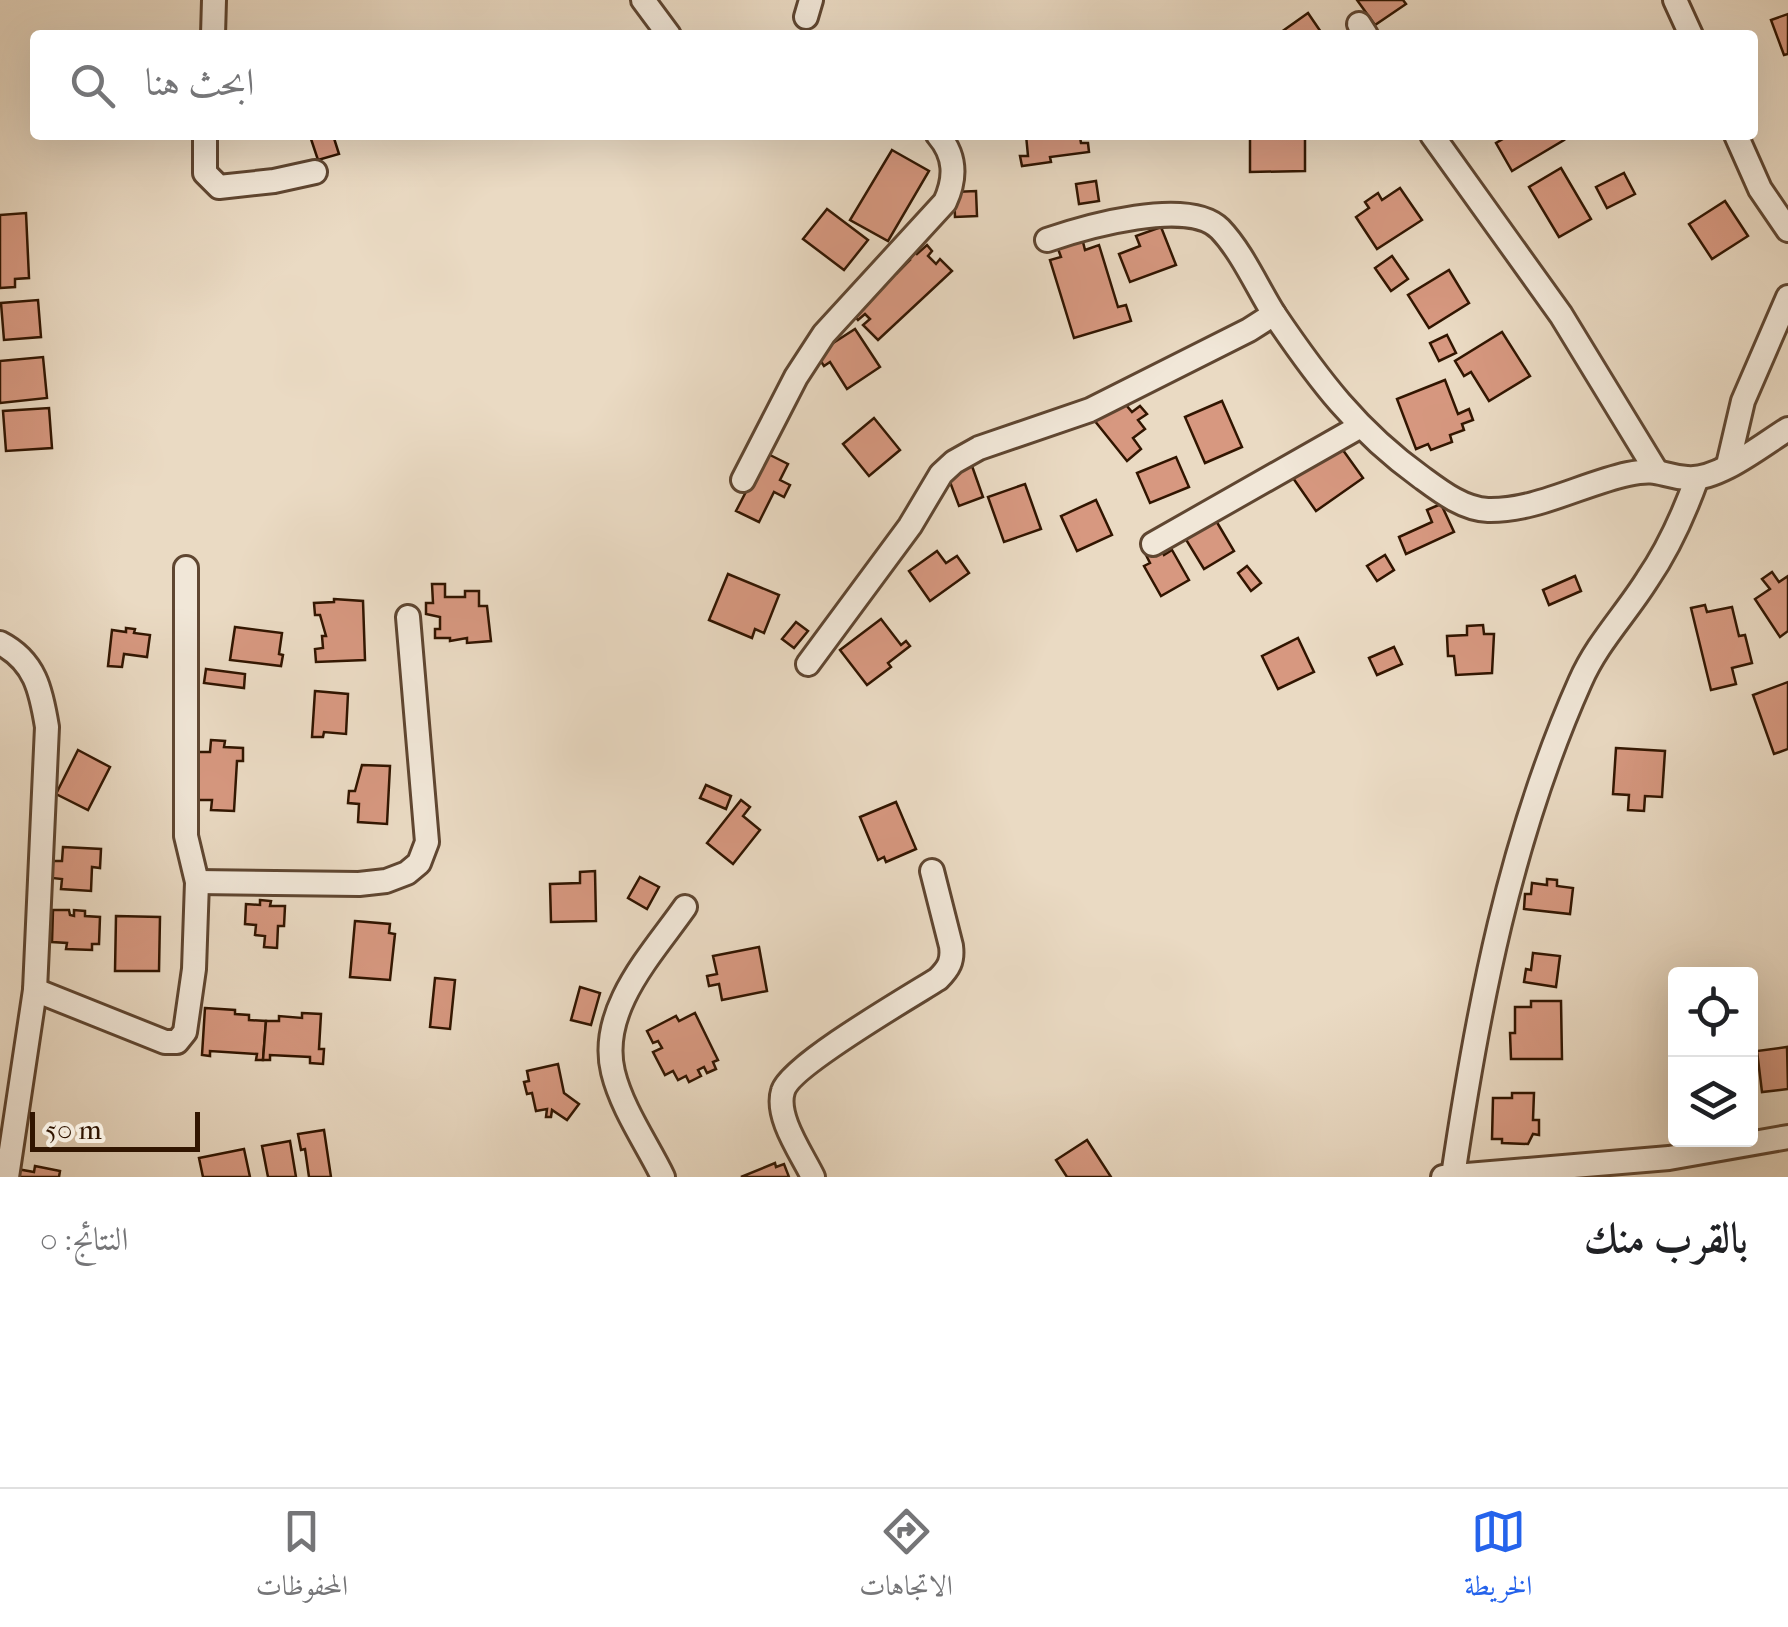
<!DOCTYPE html>
<html lang="ar">
<meta charset="utf-8">
<style>
body{margin:0;font-family:"IM FELL French Canon",Amiri,serif;background:#f6f6f6;color:#202124;direction:rtl}
.controls{position:absolute;right:30px;bottom:30px;display:grid;overflow:hidden;border-radius:10px;box-shadow:0 10px 40px #0002}
.controls button{width:90px;height:90px;display:grid;place-items:center;padding:0;border:0;border-bottom:2px solid #e0e0e0;background:#fff;color:#202124;font:50px sans-serif}
.scale{position:absolute;left:30px;bottom:25px;width:170px;box-sizing:border-box;padding-left:10px;border:5px solid #311500;border-top:0;font-size:28px;line-height:35px;white-space:nowrap;color:#311500;-webkit-text-stroke:8px #f1e7d8;paint-order:stroke}
.list{margin:0;padding:0;list-style:none}
h2{display:flex;justify-content:space-between;align-items:center;height:130px;margin:0;padding:0 40px;font-size:42px}
h2 small{font-size:32px;font-weight:400;color:#757577}
.icon{flex:none;width:55px;height:55px;fill:none;stroke:currentColor;stroke-width:2;stroke-linecap:round;stroke-linejoin:round}
.map{position:relative;flex:none;width:1788px;height:1177px;overflow:hidden;direction:ltr}
.search{position:absolute;background:#fff;box-shadow:0 10px 40px #0002;left:30px;right:30px;top:30px;height:110px;display:flex;align-items:center;gap:25px;box-sizing:border-box;padding:0 35px;border-radius:10px;color:#757577;font-size:38px}
.sheet{height:310px;background:#fff}
nav{display:flex;justify-content:space-around;align-items:center;box-sizing:border-box;height:140px;border-top:2px solid #e0e0e0;background:#fff;font-size:28px;color:#757577}
nav a{display:grid;justify-items:center;gap:5px}
nav .on{color:#2563eb}
.map>svg:first-child{display:block}
.building{fill:#d79880;stroke:#311500;stroke-width:2.5}
.lines{fill:none;stroke-linecap:round;stroke-linejoin:round}
.minor-casing{stroke:#5f4631;stroke-width:28}
.minor{stroke:#f1e7d8;stroke-width:22}
</style>
<div class="map">
<svg width="1788" height="1177" viewBox="0 0 1788 1177">
<rect width="100%" height="100%" fill="#eadac3"/>
<filter id="stains"><feTurbulence type="fractalNoise" baseFrequency=".002" numOctaves="4"/><feColorMatrix values="0 0 0 0 .2 0 0 0 0 .09 0 0 0 0 .02 0 0 0 .5 -.17"/></filter>
<radialGradient id="worn" r=".72"><stop offset=".6" stop-color="#630" stop-opacity="0"/><stop offset="1" stop-color="#630" stop-opacity=".3"/></radialGradient>
<!-- building -->
<g class="building">
<path d="M1357,0H1403L1406,4L1375,25Z"/>
<path d="M1308,13L1323,35H1277Z"/>
<path d="M1788,14V54L1784,55L1771,20Z"/>
<path d="M325,135H333L339,154L318,160L311,139Z"/>
<path d="M1026,135H1088L1080,137L1081,143H1088L1089,152L1050,157L1051,162L1022,166L1020,156H1028Z"/>
<path d="M1250,135H1305V171L1250,172Z"/>
<path d="M1510,135H1561L1564,140L1512,171L1496,143Z"/>
<path d="M892,150L929,171L888,241L850,220Z"/>
<path d="M1561,168L1591,219L1559,237L1529,187Z"/>
<path d="M1624,173L1635,194L1607,208L1596,187Z"/>
<path d="M1096,181L1099,201L1079,204L1076,184Z"/>
<path d="M1400,188L1422,220L1377,249L1356,217L1369,208L1365,202L1378,193L1382,200Z"/>
<path d="M976,191L977,216L955,217L954,192Z"/>
<path d="M1725,201L1748,236L1712,259L1689,224Z"/>
<path d="M827,209L868,240L844,270L803,239Z"/>
<path d="M26,213L29,278L15,279V287L0,288V215Z"/>
<path d="M1161,227L1176,265L1130,282L1119,254L1140,246L1136,236Z"/>
<path d="M1082,238L1085,250L1099,245L1118,307L1126,305L1131,321L1074,338L1050,260L1061,257L1057,246Z"/>
<path d="M927,245L932,251L928,256L936,264L940,259L952,271L878,340L863,325L870,319L865,314L858,320L853,314L890,280L885,274L891,268L897,273L910,260L906,255L913,249L917,254Z"/>
<path d="M1392,256L1408,279L1391,291L1375,268Z"/>
<path d="M1449,270L1469,303L1429,328L1408,295Z"/>
<path d="M38,300L41,337L4,340L1,303Z"/>
<path d="M855,329L880,367L847,389L830,362L824,366L816,354Z"/>
<path d="M1502,332L1530,376L1489,401L1471,372L1464,376L1455,361Z"/>
<path d="M1447,335L1456,353L1439,361L1430,343Z"/>
<path d="M43,357L47,398L0,403V361Z"/>
<path d="M1445,380L1458,414L1469,409L1473,420L1462,424L1464,430L1450,435L1452,442L1431,450L1428,444L1416,449L1397,399Z"/>
<path d="M1121,399L1132,412L1140,406L1147,414L1138,420L1145,429L1133,438L1141,449L1127,461L1094,420Z"/>
<path d="M1222,401L1242,447L1205,463L1185,417Z"/>
<path d="M49,408L52,448L6,451L3,411Z"/>
<path d="M874,418L900,450L869,476L843,444Z"/>
<path d="M1340,446L1363,478L1316,511L1293,478Z"/>
<path d="M766,453L788,464L780,480L790,485L784,497L774,492L759,522L736,511Z"/>
<path d="M1176,457L1189,487L1150,503L1137,473Z"/>
<path d="M972,466L983,497L959,506L947,474Z"/>
<path d="M1025,484L1041,529L1004,542L988,497Z"/>
<path d="M1096,500L1112,535L1077,551L1061,516Z"/>
<path d="M1441,504L1454,532L1406,554L1399,537L1432,522L1427,510Z"/>
<path d="M1215,519L1234,551L1204,569L1185,538Z"/>
<path d="M1160,547L1164,555L1172,550L1189,580L1161,596L1144,566L1150,563L1146,555Z"/>
<path d="M937,551L946,563L957,556L969,573L930,601L909,571Z"/>
<path d="M1385,555L1394,570L1377,581L1367,566Z"/>
<path d="M1247,566L1261,583L1251,591L1238,573Z"/>
<path d="M1772,572L1779,582L1788,576V631L1780,637L1755,599L1770,589L1762,579Z"/>
<path d="M728,574L779,595L764,633L755,629L752,638L709,620Z"/>
<path d="M1575,576L1581,591L1549,605L1543,590Z"/>
<path d="M432,584H445V597H465V591H479V606H487L491,641L467,643V638L450,641V638H435V629H440V617L426,614V603H433Z"/>
<path d="M334,599L363,601L365,660L316,662L315,649L323,648L322,636H326L320,615H315L314,603L334,602Z"/>
<path d="M1705,605L1707,612L1732,607L1739,636L1745,635L1752,663L1732,668L1736,684L1711,690L1691,608Z"/>
<path d="M881,619L901,645L906,641L910,646L888,663L891,667L867,685L840,650Z"/>
<path d="M796,622L808,631L794,648L782,639Z"/>
<path d="M1483,625L1484,634H1494L1492,673L1456,675L1454,656H1448L1447,636L1467,635V626Z"/>
<path d="M235,627L282,633L279,654L283,655L281,666L230,660Z"/>
<path d="M126,628L135,629L134,633L150,635L147,657L124,654L122,667L108,666L112,630L126,632Z"/>
<path d="M1298,638L1314,672L1278,689L1262,656Z"/>
<path d="M1394,647L1402,664L1377,675L1369,658Z"/>
<path d="M206,669L245,674L244,688L204,683Z"/>
<path d="M1788,682V749L1774,754L1753,695Z"/>
<path d="M315,691L348,694L346,734L324,732L323,737H312Z"/>
<path d="M211,740L225,741L224,747L243,748V761H237L234,811L211,810L212,800H196L194,752H210Z"/>
<path d="M1616,748L1665,751L1662,797L1645,796L1644,811L1628,810L1629,795L1613,794Z"/>
<path d="M78,750L110,767L88,810L56,794Z"/>
<path d="M362,765L390,766L387,824L358,822L359,804L348,803L349,791H355Z"/>
<path d="M706,785L731,796L726,809L700,798Z"/>
<path d="M741,800L750,807L743,816L760,830L733,864L707,843Z"/>
<path d="M896,802L916,849L886,862L884,857L878,860L860,817Z"/>
<path d="M63,847L101,849L100,868L92,867L91,891L61,889L62,879L52,878L53,861H62Z"/>
<path d="M595,871L596,921L551,922L550,884L580,883V872Z"/>
<path d="M640,877L659,887L647,909L628,898Z"/>
<path d="M1547,879L1557,880V886L1573,888L1570,914L1524,909L1525,894H1531L1532,883L1547,885Z"/>
<path d="M260,900L271,901L270,906H285L284,926H278L277,948L264,947L265,936L255,935L256,925L245,924L246,904L260,905Z"/>
<path d="M53,910H69L70,915L74,916V910L85,911V916L100,917L99,944H92V950L66,949L67,943L52,942Z"/>
<path d="M116,916L160,917L159,971H115Z"/>
<path d="M355,921L390,924L389,933L395,934L390,980L350,977Z"/>
<path d="M759,947L767,991L722,1000L719,984L709,986L707,976L717,974L713,956Z"/>
<path d="M1533,953L1560,956L1556,987L1524,982L1526,969L1531,970Z"/>
<path d="M435,978L455,980L450,1029L430,1027Z"/>
<path d="M580,987L600,993L591,1025L571,1020Z"/>
<path d="M1531,1001H1561L1562,1059H1511L1510,1033H1515V1007H1531Z"/>
<path d="M205,1008L235,1010V1014L249,1015V1020L266,1021L263,1060H256L257,1054L210,1051V1056L202,1055Z"/>
<path d="M302,1013L321,1014L319,1049H324L323,1064L310,1063V1057L270,1055V1060H263L266,1021H279V1016L302,1018Z"/>
<path d="M695,1013L718,1060L713,1062L716,1069L707,1073L704,1067L698,1070L701,1076L689,1082L686,1076L678,1080L673,1071L665,1075L653,1052L662,1048L658,1041L653,1043L647,1031L676,1016L679,1021Z"/>
<path d="M1787,1047L1788,1089L1762,1092L1757,1051Z"/>
<path d="M558,1064L564,1093L579,1104L567,1120L552,1110L551,1117H546L547,1109L536,1111L532,1093L527,1094L524,1082L529,1081L527,1071Z"/>
<path d="M1512,1093H1534L1533,1120H1539V1135L1533,1134L1528,1144L1502,1143V1139H1492L1493,1098H1512Z"/>
<path d="M324,1130L331,1177H309L305,1149L301,1150L298,1134Z"/>
<path d="M1087,1140L1111,1177H1067L1056,1160Z"/>
<path d="M290,1141L296,1177H268L262,1146Z"/>
<path d="M244,1149L250,1177H203L199,1158Z"/>
<path d="M775,1163L776,1167L784,1164L789,1177H741Z"/>
<path d="M35,1166L60,1171L59,1177H15L17,1169L34,1172Z"/>
</g>
<g class="lines">
<!-- minor casing -->
<g class="minor-casing">
<g id="minor">
<path d="M643,0L669,35"/>
<path d="M1675,0L1691,35"/>
<path d="M806,17L811,0"/>
<path d="M1359,24L1366,35"/>
<path d="M213,35L214,0"/>
<path d="M205,135V173L219,187L274,181L315,172"/>
<path d="M1432,135L1561,315L1655,469"/>
<path d="M1736,135L1760,189L1788,230"/>
<path d="M1047,240C1085,227 1188,197 1220,229C1242,252 1257,287 1274,314"/>
<path d="M1728,465L1743,401L1788,297"/>
<path d="M743,480L796,377L824,334L945,202C956,178 956,156 938,135"/>
<path d="M1153,544L1359,427"/>
<path d="M0,643C35,661 41,690 47,727L35,990L7,1177"/>
<path d="M808,664L910,526L941,474L954,462L979,448L1090,410L1249,330L1274,314C1318,379 1357,431 1421,477C1440,491 1463,509 1488,510C1536,511 1582,484 1628,474C1660,467 1660,476 1687,478C1718,481 1762,445 1788,429"/>
<path d="M197,882L359,884L386,881L407,873L419,863L427,842L408,617"/>
<path d="M35,990L165,1042H177L185,1032L194,969L197,882L186,836V568"/>
<path d="M1453,1176C1478,1007 1510,839 1580,682C1597,643 1625,615 1647,580C1669,548 1684,514 1697,478"/>
<path d="M663,1177C647,1144 622,1109 613,1072C598,1010 652,954 685,907"/>
<path d="M813,1177C802,1154 775,1117 783,1091C790,1066 911,996 938,979C949,968 953,961 951,946L932,871"/>
<path d="M1443,1177L1669,1158L1788,1137"/>
</g>
</g>
<!-- minor -->
<use href="#minor" class="minor"/>
</g>
<rect width="100%" height="100%" filter="url(#stains)"/>
<rect width="100%" height="100%" fill="url(#worn)"/>
</svg>
<div class="controls">
<button><svg class="icon" aria-label="locate" viewBox="0 0 24 24"><circle cx="12" cy="12" r="6"/><path d="M12 2v4M12 18v4M2 12h4M18 12h4"/></svg></button>
<button><svg class="icon" aria-label="layers" viewBox="0 0 24 24"><path d="M12 4l9 5-9 5-9-5zM3 14l9 5 9-5"/></svg></button>
</div>
<div class="scale">50 m</div>
<div class="search"><svg class="icon" aria-label="search" viewBox="0 0 24 24"><circle cx="10" cy="10" r="6"/><path d="M15 15l6 6"/></svg>ابحث هنا</div>
</div>
<section class="sheet">
<h2>بالقرب منك<small>النتائج: 0</small></h2>
<ul class="list">
</ul>
</section>
<nav>
<a class="on"><svg class="icon" aria-label="map" viewBox="0 0 24 24"><path d="M3 6l6-2 6 2 6-2v14l-6 2-6-2-6 2zM9 4v14M15 6v14"/></svg>الخريطة</a>
<a><svg class="icon" aria-label="directions" viewBox="0 0 24 24"><path d="M12 3l9 9-9 9-9-9zM9 14v-3h6M13 9l2 2-2 2"/></svg>الاتجاهات</a>
<a><svg class="icon" aria-label="saved" viewBox="0 0 24 24"><path d="M7 4h10v16l-5-4-5 4z"/></svg>المحفوظات</a>
</nav>
